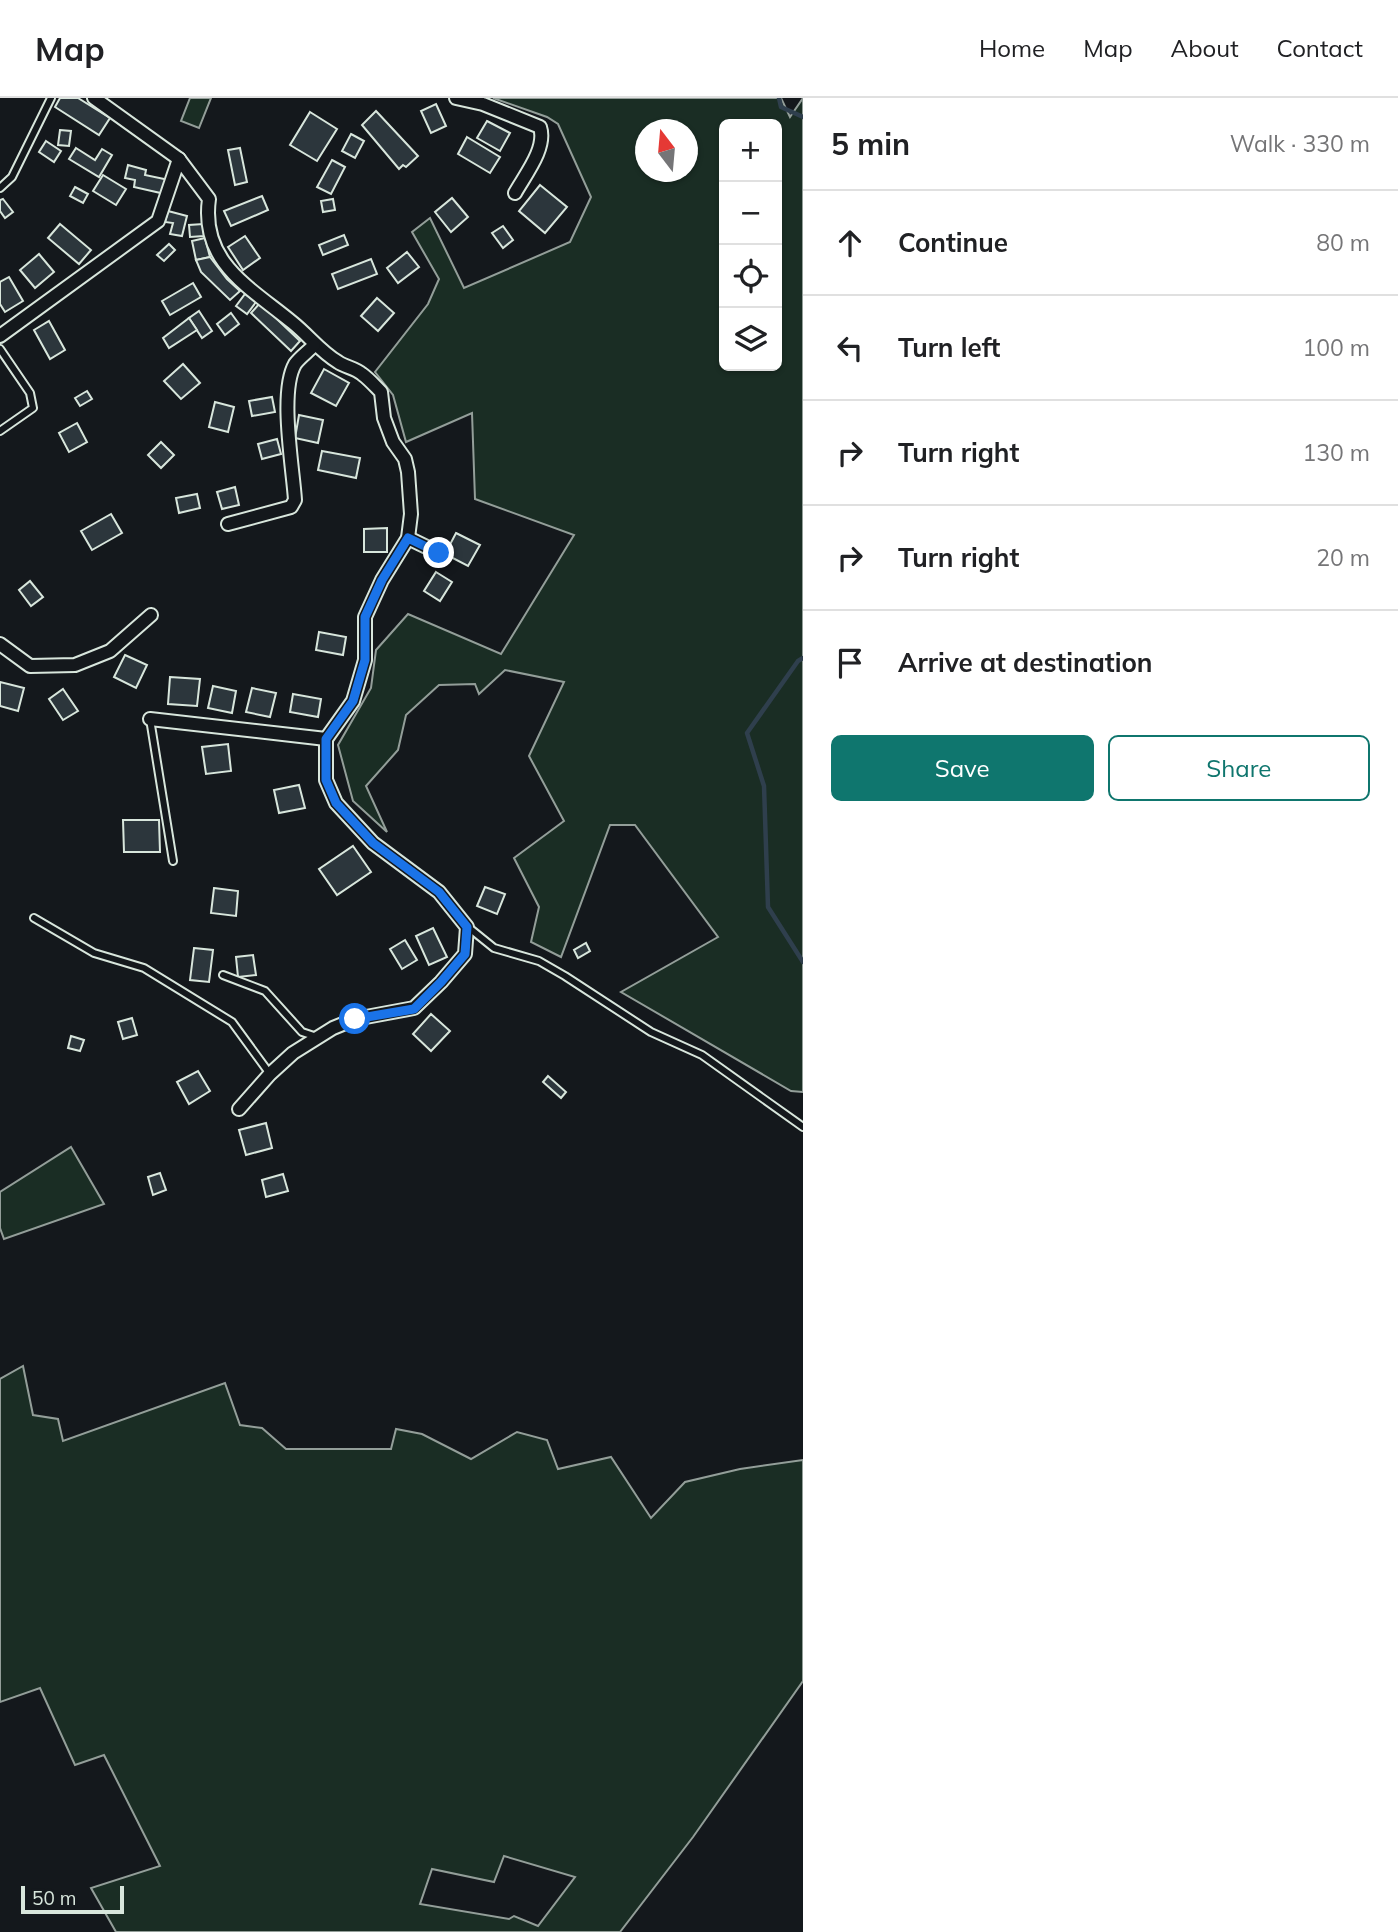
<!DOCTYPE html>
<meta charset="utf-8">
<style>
body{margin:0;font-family:Mulish,sans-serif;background:#f2f2f2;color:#202124}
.controls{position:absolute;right:21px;top:21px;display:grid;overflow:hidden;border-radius:10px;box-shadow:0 2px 5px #0004}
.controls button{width:63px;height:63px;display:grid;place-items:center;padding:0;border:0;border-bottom:2px solid #e0e0e0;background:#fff;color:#202124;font:35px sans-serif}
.compass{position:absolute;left:635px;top:21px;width:63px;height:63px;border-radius:50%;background:#fff;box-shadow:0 2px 5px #0004;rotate:344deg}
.scale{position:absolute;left:21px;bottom:18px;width:103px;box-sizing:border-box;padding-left:7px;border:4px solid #d8e6dc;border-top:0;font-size:19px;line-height:24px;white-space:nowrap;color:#d8e6dc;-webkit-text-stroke:5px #14181c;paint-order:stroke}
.stop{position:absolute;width:21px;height:21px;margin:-16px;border:5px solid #1a73e8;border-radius:50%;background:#fff}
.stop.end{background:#1a73e8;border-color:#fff;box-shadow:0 2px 7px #0008}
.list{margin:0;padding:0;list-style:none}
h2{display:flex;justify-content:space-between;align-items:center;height:91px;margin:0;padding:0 28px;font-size:30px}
h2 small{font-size:23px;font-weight:400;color:#757577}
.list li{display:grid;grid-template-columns:46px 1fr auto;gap:21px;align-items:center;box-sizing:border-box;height:105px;padding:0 28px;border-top:2px solid #e0e0e0}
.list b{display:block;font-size:26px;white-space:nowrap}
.list em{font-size:23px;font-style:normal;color:#757577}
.actions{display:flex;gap:14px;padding:21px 28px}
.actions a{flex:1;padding:16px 0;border:2px solid #0f766e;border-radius:10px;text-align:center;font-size:24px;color:#0f766e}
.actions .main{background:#0f766e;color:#fff}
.icon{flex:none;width:38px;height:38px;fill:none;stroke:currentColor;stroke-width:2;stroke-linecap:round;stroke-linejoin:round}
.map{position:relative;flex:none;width:803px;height:1834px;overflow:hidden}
header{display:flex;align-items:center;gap:42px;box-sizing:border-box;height:98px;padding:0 35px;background:#fff;border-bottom:2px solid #e0e0e0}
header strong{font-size:33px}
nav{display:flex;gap:38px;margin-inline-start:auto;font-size:24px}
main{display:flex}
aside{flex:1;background:#fff}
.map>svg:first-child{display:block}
.green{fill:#1a2d24;stroke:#939e99;stroke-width:2;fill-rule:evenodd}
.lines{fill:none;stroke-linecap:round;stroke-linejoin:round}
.stream{stroke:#2f3f4d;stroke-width:4.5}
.building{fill:#2c363c;stroke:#d8e6dc;stroke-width:2}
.lane-casing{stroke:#d8e6dc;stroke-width:10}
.street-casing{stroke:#d8e6dc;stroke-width:16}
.lane{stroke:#14181c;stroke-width:6}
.street{stroke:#14181c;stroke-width:12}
.route{stroke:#1a73e8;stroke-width:9}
</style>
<header>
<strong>Map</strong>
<nav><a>Home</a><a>Map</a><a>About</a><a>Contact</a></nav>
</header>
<main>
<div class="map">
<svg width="803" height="1834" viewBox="0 0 803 1834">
<rect width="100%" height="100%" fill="#14181c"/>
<!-- green -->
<g class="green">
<path d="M190,0H211L199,30L181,23Z"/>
<path d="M493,0H781L790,19L803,0V994L791,993L621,894L718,839L635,727H610L561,859L531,844L539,809L514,760L564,723L529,658L564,584L505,572L479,596L475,586L439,587L406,617L398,652L366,688L387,734L353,703L338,647L371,590L376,552L408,516L501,556L574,437L475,401L472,315L406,344L393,297L375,274L428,206L439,181L412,134L430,120L464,190L570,144L591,99L558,26L547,19ZM777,26V268H724V26ZM646,32H688V74H646Z"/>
<path d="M71,1049L104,1106L4,1141L0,1130V1094Z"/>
<path d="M23,1268L33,1317L58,1321L63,1343L225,1285L240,1327L262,1330L286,1351H391L396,1331L422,1336L471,1361L517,1334L547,1342L558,1371L611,1359L651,1420L685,1384L740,1371L803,1362V1583L693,1739L620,1834H116L91,1790L160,1768L104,1657L75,1667L40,1590L0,1604V1281ZM504,1758L575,1779L538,1828L514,1818L509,1821L420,1806L432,1771L494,1784Z"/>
</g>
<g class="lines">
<!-- stream -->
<g class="stream">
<path d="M779,0L781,9L803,19"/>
<path d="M803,560L798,563L747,635L764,688L768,809L803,864"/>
</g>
</g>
<!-- building -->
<g class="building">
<path d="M60,0H78L110,20L99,37L55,9Z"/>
<path d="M436,6L446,28L431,35L421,13Z"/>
<path d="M376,13L418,58L406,69L403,67L399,71L362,27Z"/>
<path d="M310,14L337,31L317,63L290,47Z"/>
<path d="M487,23L510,35L500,53L477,40Z"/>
<path d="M60,32L71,33L69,48L58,47Z"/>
<path d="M351,36L364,43L355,60L342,53Z"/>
<path d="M467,39L500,59L490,75L458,56Z"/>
<path d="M46,43L61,53L54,64L39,54Z"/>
<path d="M76,50L95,62L102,51L112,57L99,79L69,61Z"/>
<path d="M240,50L247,84L235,87L228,52Z"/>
<path d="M332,62L345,69L331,96L317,89Z"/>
<path d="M128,67L146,72L145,77L169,82L165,96L134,89L135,82L125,80Z"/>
<path d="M103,77L126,91L116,107L93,93Z"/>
<path d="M540,87L567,109L545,135L519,113Z"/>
<path d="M75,89L88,96L83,105L70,98Z"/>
<path d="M262,98L268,112L231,128L224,113Z"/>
<path d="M452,100L468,119L451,134L435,114Z"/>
<path d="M3,101L13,114L5,120L0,113V102Z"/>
<path d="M333,101L335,112L323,114L321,103Z"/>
<path d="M168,113L187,118L182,138L170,136L173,125L165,124Z"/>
<path d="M60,126L91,152L79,166L48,140Z"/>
<path d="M203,126L204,138L190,139L189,127Z"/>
<path d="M503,128L513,142L503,150L492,135Z"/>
<path d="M344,137L348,147L323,157L319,147Z"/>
<path d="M245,138L260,160L243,172L228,149Z"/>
<path d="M205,140L210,159L196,162L192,143Z"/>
<path d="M169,146L175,152L164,163L157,157Z"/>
<path d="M407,154L419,169L398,185L387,170Z"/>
<path d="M39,156L54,174L35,190L20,172Z"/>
<path d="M210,159L227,181L240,193L230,202L201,174L196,162Z"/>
<path d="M371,161L377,176L338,191L332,176Z"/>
<path d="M9,179L23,203L5,214L0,206V184Z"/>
<path d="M193,185L201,199L170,217L162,203Z"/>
<path d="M245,196L256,204L247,216L236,208Z"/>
<path d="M377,200L394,215L378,233L361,218Z"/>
<path d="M260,205L300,243L291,253L251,215Z"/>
<path d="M199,213L212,233L202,240L189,220Z"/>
<path d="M231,215L239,226L225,237L217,226Z"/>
<path d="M189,220L197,232L169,250L163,240Z"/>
<path d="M49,223L65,252L50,261L34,232Z"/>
<path d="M183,266L200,285L181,301L164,283Z"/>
<path d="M324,271L349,285L336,308L311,295Z"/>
<path d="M87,293L92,301L80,308L75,300Z"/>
<path d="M272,299L275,314L252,318L249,303Z"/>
<path d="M215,304L234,309L228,334L209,329Z"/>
<path d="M299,317L323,322L318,345L295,340Z"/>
<path d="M77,325L87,344L69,354L59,335Z"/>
<path d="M277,341L281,356L262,361L258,346Z"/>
<path d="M161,344L174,357L161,370L148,357Z"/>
<path d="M322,353L360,360L356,380L318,372Z"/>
<path d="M235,389L239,407L222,411L217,394Z"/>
<path d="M197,396L200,410L179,415L176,400Z"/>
<path d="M111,416L122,435L92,452L81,433Z"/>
<path d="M387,430V454H364V431Z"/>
<path d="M456,435L480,447L468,468L445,456Z"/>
<path d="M436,474L452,484L440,503L424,493Z"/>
<path d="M30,483L43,499L31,508L19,492Z"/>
<path d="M319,534L346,539L343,557L316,552Z"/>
<path d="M125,557L147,567L136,590L114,579Z"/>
<path d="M170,579L200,581L197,608L168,606Z"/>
<path d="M0,584L24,590L18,613L0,608Z"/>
<path d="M213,588L236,593L232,615L208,610Z"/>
<path d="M252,590L276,595L270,619L246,614Z"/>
<path d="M63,591L78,613L63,622L49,601Z"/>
<path d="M293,596L321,601L318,619L290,614Z"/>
<path d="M228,646L231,673L206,676L202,649Z"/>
<path d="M299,687L305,710L279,715L274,692Z"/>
<path d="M123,722H159L160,754H124Z"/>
<path d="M353,748L371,774L337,797L319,771Z"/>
<path d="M485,789L505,796L497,816L477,808Z"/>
<path d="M214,790L238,793L236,818L211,815Z"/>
<path d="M433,830L447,859L429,867L416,838Z"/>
<path d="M405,842L417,862L402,871L390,851Z"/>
<path d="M586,845L590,853L578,860L574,852Z"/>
<path d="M194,850L213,852L209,884L190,882Z"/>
<path d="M253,857L256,877L238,879L236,859Z"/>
<path d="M431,916L450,933L431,953L413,936Z"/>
<path d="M132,920L137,937L123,941L118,924Z"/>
<path d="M71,938L84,942L80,953L68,950Z"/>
<path d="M198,973L210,993L189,1006L177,984Z"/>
<path d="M548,978L566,994L561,1000L543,984Z"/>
<path d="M266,1025L272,1050L246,1057L239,1032Z"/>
<path d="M160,1075L166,1092L153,1097L148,1079Z"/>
<path d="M283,1076L288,1093L266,1099L262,1082Z"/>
</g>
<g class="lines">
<!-- lane casing -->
<g class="lane-casing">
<g id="lane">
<path d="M0,90L12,79L51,0"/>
<path d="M0,251L30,295L33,310L0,333"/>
<path d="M150,621L173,763"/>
<path d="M34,820L94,855L144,870L232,924L270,976"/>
<path d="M468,829L494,850L539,863L565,878L651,934L702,957L803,1029"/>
<path d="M223,877L265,893L302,934L317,939"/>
</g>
</g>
<!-- street casing -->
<g class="street-casing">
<g id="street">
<path d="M94,0L179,61L209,101C200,165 251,190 293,225C309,238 321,254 338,264C345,269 355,270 362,276C369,281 375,288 381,294L384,320L393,344L405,361L408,374L411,416L408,440L382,482L365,519V562L353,603L326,641V682L336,705L373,745L439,794L467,829L465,856L441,884L414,910L355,921L333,930L293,955L270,976L239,1011"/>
<path d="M456,0L483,6L540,29C547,50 525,77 515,95"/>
<path d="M0,238L158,123L179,61"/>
<path d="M228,426L291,409L295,402C293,370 279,294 295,266C300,259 309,253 314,247"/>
<path d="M408,440L439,455"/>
<path d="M0,546L30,568L75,567L110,553L151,517"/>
<path d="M150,621L326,641"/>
</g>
</g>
<!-- lane -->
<use href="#lane" class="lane"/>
<!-- street -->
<use href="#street" class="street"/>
</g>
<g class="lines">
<!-- route -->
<path class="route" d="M355,921L414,911L441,884L465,856L467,829L439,794L373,745L336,705L326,682V641L353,603L365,562V519L382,482L408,440L439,455"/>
</g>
</svg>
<div class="controls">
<button>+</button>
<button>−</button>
<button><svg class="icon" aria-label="locate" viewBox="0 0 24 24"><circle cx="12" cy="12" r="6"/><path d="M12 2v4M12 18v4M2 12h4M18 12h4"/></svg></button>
<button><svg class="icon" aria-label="layers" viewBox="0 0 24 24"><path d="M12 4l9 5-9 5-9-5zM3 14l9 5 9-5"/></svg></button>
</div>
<svg class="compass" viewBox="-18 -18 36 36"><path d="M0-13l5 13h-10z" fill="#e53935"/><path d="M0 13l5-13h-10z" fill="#757577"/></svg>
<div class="scale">50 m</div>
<div class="stop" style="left:355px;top:921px"></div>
<div class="stop end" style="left:439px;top:455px"></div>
</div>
<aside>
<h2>5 min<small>Walk · 330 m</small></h2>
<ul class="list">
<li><svg class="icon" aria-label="ahead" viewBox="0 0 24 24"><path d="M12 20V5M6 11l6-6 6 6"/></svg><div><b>Continue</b></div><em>80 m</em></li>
<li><svg class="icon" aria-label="left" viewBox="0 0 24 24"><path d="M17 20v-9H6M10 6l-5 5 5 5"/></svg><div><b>Turn left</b></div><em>100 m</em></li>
<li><svg class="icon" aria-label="right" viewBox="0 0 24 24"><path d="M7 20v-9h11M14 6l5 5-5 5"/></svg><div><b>Turn right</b></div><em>130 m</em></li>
<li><svg class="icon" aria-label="right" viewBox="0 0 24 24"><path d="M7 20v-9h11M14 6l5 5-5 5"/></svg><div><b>Turn right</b></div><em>20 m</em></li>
<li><svg class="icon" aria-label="arrive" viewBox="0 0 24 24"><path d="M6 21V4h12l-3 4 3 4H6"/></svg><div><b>Arrive at destination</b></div></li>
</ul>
<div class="actions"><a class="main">Save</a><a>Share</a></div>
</aside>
</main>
